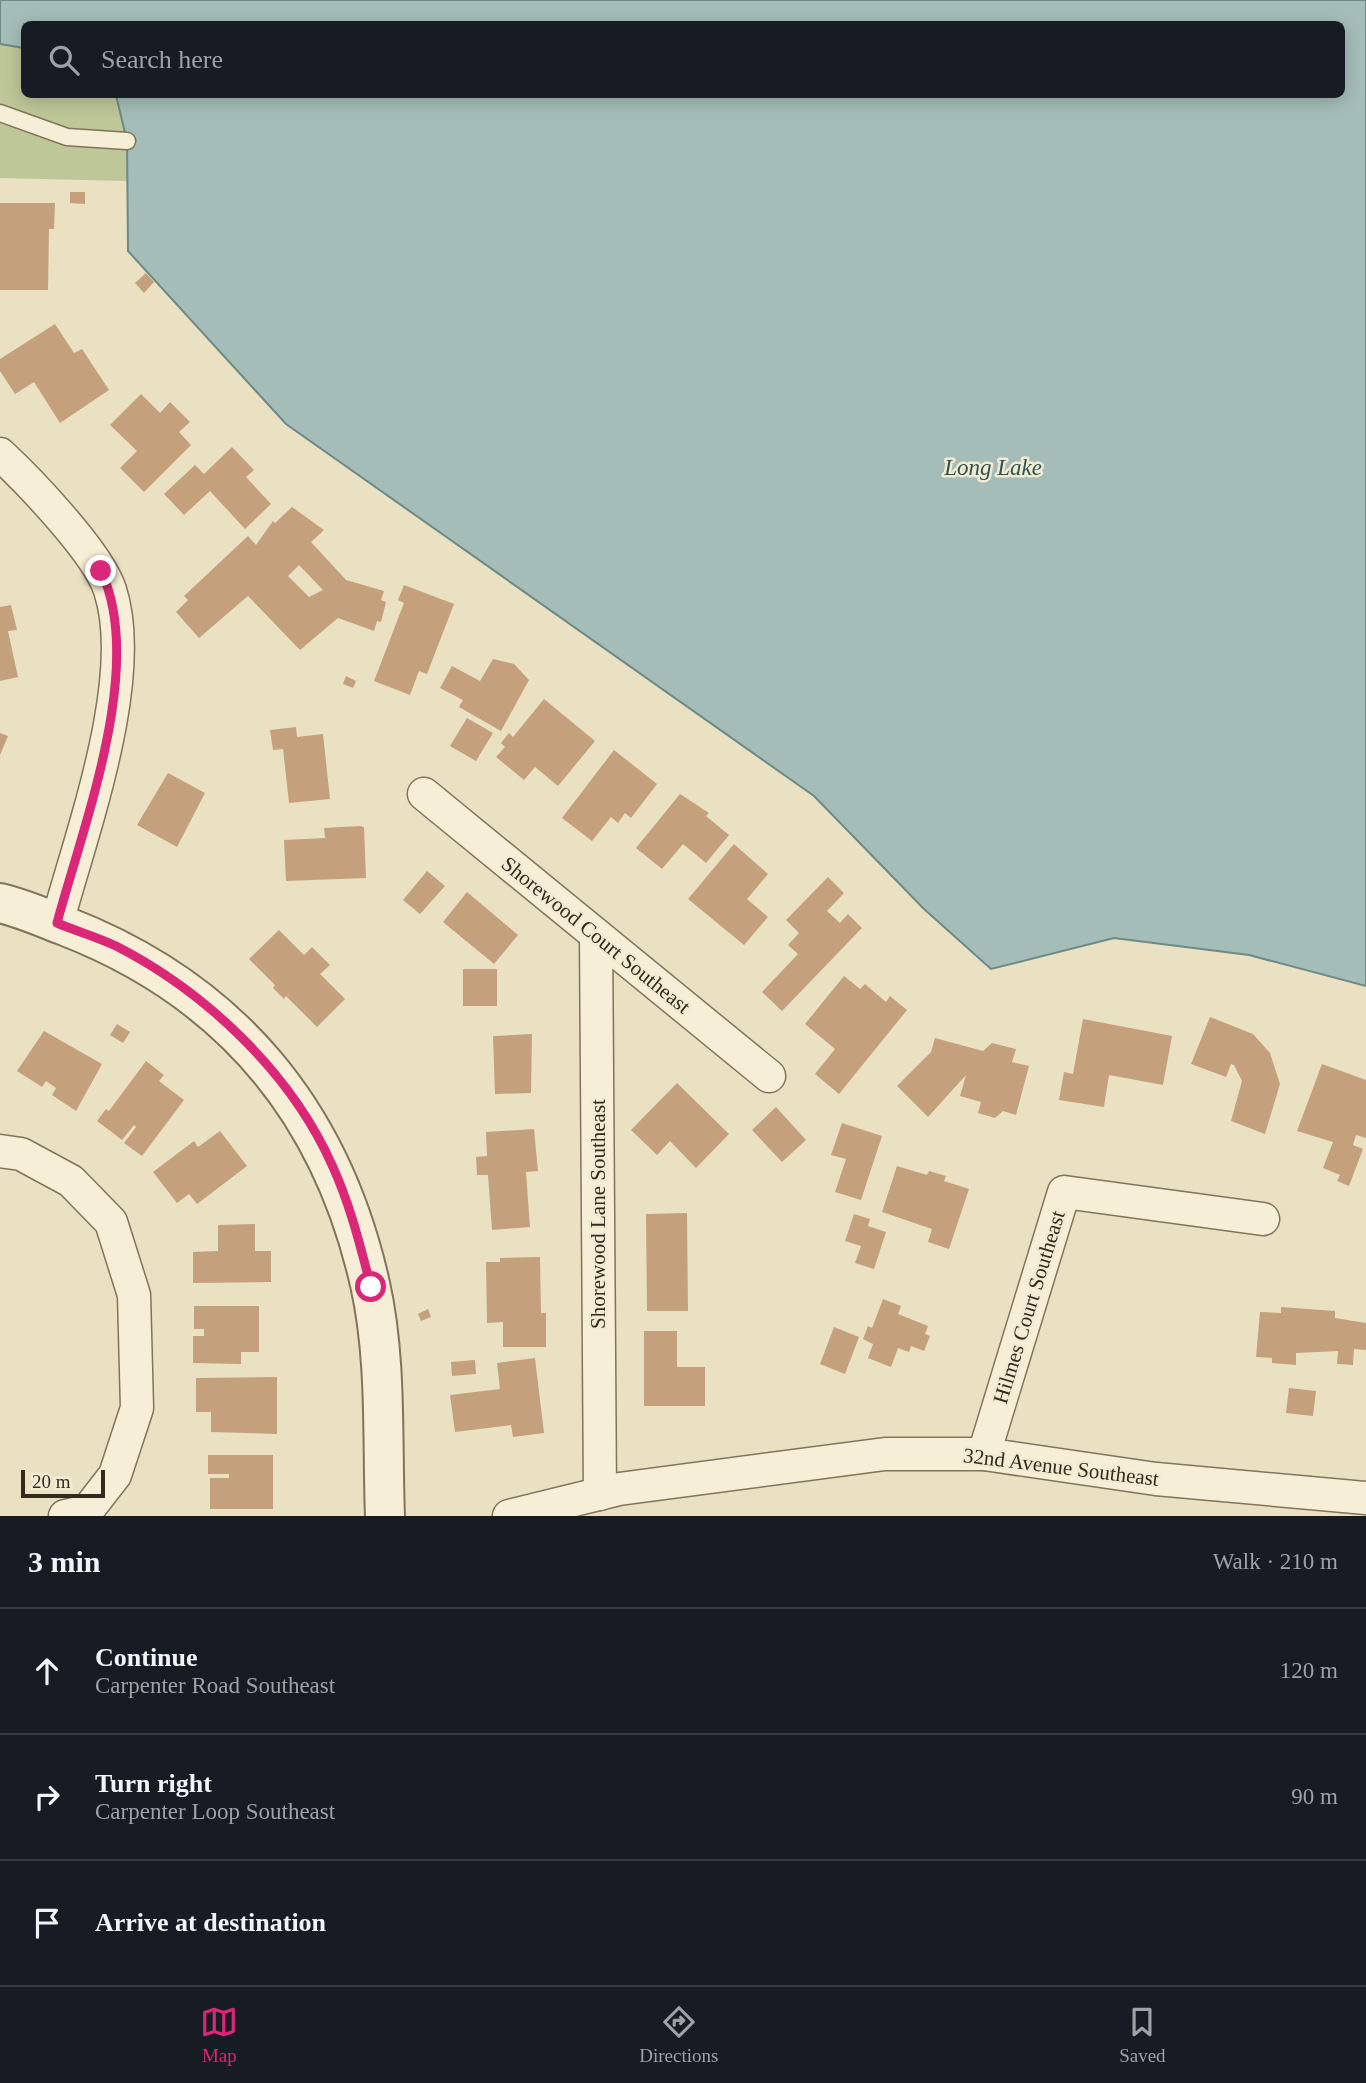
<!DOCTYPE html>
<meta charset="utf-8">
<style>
body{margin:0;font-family:Georgia,serif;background:#242831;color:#f1f3f6}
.scale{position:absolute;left:21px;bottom:18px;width:84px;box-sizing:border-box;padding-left:7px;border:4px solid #342a1e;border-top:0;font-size:19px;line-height:24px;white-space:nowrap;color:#342a1e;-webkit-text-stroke:5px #f2ebd2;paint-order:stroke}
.stop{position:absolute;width:21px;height:21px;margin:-16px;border:5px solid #db2777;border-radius:50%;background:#fff}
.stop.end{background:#db2777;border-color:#fff;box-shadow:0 2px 7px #0008}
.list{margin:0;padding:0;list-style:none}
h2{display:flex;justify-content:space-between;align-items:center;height:91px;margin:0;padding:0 28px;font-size:30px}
h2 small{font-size:23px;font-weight:400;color:#9ea1a6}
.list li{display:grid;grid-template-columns:46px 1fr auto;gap:21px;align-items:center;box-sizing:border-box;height:126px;padding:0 28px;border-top:2px solid #363941}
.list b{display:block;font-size:26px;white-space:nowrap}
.list p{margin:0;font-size:23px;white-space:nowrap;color:#9ea1a6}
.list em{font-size:23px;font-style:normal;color:#9ea1a6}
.icon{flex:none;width:38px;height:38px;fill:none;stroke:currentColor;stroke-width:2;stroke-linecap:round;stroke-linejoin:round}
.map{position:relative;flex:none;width:1366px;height:1516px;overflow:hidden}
.search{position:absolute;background:#171b24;box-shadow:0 4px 18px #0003;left:21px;right:21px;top:21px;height:77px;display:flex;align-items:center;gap:18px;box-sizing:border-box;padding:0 24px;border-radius:10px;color:#9ea1a6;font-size:26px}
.sheet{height:469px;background:#171b24}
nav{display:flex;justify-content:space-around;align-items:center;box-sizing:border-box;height:98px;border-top:2px solid #363941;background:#171b24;font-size:19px;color:#9ea1a6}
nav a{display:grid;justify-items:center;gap:4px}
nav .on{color:#db2777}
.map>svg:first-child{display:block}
.green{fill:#bec798}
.water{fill:#a5bdb8;stroke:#6d8a85;stroke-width:2}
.building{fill:#c5a07c;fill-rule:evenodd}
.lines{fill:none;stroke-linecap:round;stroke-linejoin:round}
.service-casing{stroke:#83735b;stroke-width:19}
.minor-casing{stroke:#83735b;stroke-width:35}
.tertiary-casing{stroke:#83735b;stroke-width:42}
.service{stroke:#f6eed6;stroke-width:16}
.minor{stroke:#f6eed6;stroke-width:32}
.tertiary{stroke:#f6eed6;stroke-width:38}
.route{stroke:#db2777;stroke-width:9}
.labels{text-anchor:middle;stroke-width:5;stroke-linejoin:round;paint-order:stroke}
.street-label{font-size:21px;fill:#342a1e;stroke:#f2ebd2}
.water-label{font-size:23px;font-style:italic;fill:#2f5252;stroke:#f2ebd2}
</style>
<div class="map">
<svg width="1366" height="1516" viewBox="0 0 1366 1516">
<rect width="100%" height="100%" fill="#eae1c3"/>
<!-- green -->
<path class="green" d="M0,44L24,48V94L116,95L127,141V181L0,178Z"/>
<!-- water -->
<path class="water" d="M0,0H1366V986L1249,955L1114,938L991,969L924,909L814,796L286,424L128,251L127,141L116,95L1342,94V24H24V48L0,44Z"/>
<!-- building -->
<g class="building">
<path d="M70,192H85V204L70,203Z"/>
<path d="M0,203H55L54,229H49L48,290H0Z"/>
<path d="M146,273L154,282L144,293L135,283Z"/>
<path d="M55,324L74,353L82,349L109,390L60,423L34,382L15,394L0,371V359Z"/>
<path d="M141,394L160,413L170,402L190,422L179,432L191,445L144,492L120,468L137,451L110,425Z"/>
<path d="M232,447L254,470L246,477L271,504L245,529L210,491L184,515L164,494L195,465L204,474Z"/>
<path d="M292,507L324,530L311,542L346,580L384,591L381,600L386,602L381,622L377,621L374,631L338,618L300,650L248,596L199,638L176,612L188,600L184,596L248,536L256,545L273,521L275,523ZM299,565L323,590L309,597L288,576Z"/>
<path d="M404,585L454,604L427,674L419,671L410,695L374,681L404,603L398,600Z"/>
<path d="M11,605L17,630L8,631L18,677L0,681V607Z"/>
<path d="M493,659L514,664L529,680L501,731L459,707L463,700L440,688L452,666L480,681Z"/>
<path d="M346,676L356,681L353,688L343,684Z"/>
<path d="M544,699L595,741L558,786L535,767L524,780L496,757L505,747L501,743L509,733L513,737Z"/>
<path d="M467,718L493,733L476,761L450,746Z"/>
<path d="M296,727L297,737L323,734L330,799L289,803L283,749L273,750L270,730Z"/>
<path d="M0,733L8,736L0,755Z"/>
<path d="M614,750L657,784L631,818L625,813L618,823L611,817L592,841L562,818Z"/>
<path d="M168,773L205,793L177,847L137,825Z"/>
<path d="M680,794L709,813L706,816L729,835L706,863L683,844L662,869L636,848Z"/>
<path d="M360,826L364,827L366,878L286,881L284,840L325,838L324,828Z"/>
<path d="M734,844L768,874L747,899L768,917L744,945L688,899Z"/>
<path d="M427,871L445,886L420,914L403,900Z"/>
<path d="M828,877L844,893L827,911L840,923L848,914L862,928L782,1011L762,992L798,954L788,945L799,933L786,920Z"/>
<path d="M467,892L518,935L494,964L443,922Z"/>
<path d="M279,930L304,955L312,947L330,965L320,974L345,999L317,1027L286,996L284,999L273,988L275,985L249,959Z"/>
<rect x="463" y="969" width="34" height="37"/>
<path d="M844,976L860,989L865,984L886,1002L890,996L907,1010L839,1094L815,1074L835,1049L805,1024Z"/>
<path d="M1210,1017L1253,1034L1270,1053L1280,1084L1265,1134L1231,1121L1242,1081L1234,1065L1231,1064L1226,1077L1191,1064Z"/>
<path d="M1083,1019L1172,1036L1163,1085L1109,1075L1104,1107L1059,1100L1064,1072L1073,1074Z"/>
<path d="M117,1024L130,1032L123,1043L110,1035Z"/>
<path d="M44,1031L102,1064L76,1111L52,1095L56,1088L46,1081L42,1087L17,1071Z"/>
<path d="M532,1034L531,1093L495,1094L493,1036Z"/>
<path d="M935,1038L983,1051L992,1043L1016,1049L1012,1062L1029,1066L1016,1115L1003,1111L995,1118L978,1113L981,1102L960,1096L966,1075L928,1117L897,1086L931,1052Z"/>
<path d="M146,1061L164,1075L159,1081L184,1100L142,1156L124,1143L136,1127L134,1125L122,1140L97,1121L106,1109L109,1111Z"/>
<path d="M1322,1064L1366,1080V1138L1356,1135L1353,1145L1363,1149L1349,1186L1337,1181L1340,1175L1323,1168L1333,1142L1297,1131Z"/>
<path d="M677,1083L729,1134L696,1168L670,1141L657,1155L631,1130Z"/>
<path d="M776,1107L806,1140L782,1162L752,1130Z"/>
<path d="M842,1123L882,1136L861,1200L835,1192L846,1159L831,1155Z"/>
<path d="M534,1129L538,1171L526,1172L530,1227L492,1230L488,1175H477L476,1157L487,1156L486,1132Z"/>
<path d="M220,1131L247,1166L197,1204L189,1194L177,1203L153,1172L194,1141L198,1147Z"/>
<path d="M897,1166L927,1175L929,1171L946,1176L944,1181L969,1189L949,1249L928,1242L932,1229L882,1212Z"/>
<path d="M687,1213L688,1311H647L646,1214Z"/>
<path d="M854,1214L870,1219L868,1226L886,1232L874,1269L855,1263L861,1246L845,1241Z"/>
<path d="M255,1224V1251H271V1282L193,1283V1252L218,1251V1225Z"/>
<path d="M540,1257L541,1313H546V1347H503V1322L487,1323L486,1262H500V1258Z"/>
<path d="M883,1299L901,1306L898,1314L928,1326L925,1334L930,1336L924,1351L911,1346L909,1352L898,1348L891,1367L868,1358L873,1344L863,1339L868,1326L872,1328Z"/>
<path d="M194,1306H259V1352H241V1364L193,1363V1336H204V1329H194Z"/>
<path d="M1281,1307L1335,1311V1318L1366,1323V1350L1354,1349L1353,1365L1337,1364L1338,1351L1296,1353V1365L1272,1363V1358L1256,1357L1260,1312L1281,1313Z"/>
<path d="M428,1309L431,1317L421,1321L418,1314Z"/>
<path d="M834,1327L859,1337L845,1374L820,1364Z"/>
<path d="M644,1331H677V1367H705V1406H644Z"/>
<path d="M535,1358L544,1433L513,1437L511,1425L455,1432L450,1395L500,1389L497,1363Z"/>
<path d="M475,1360L476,1374L452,1376L451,1362Z"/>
<path d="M277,1377V1434L211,1432V1412H196V1378Z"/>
<path d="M1289,1388L1316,1391L1313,1416L1286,1413Z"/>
<path d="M208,1455H273V1509H210V1478H229V1474H208Z"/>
</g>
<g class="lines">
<!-- service casing -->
<g class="service-casing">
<path id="service" d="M0,113L67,137L127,141"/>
</g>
<!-- minor casing -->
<g class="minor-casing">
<g id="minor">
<path d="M0,454C30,482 98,553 110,590C139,679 81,834 57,923"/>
<path d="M424,794L769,1076"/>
<path d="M596,935L600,1494"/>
<path d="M0,1151L21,1154L71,1181L111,1222L134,1295L137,1408L115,1475L87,1511L65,1516"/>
<path d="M984,1454L1064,1192L1263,1219"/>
<path d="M509,1516L619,1489L885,1454H984L1156,1479L1366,1498"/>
</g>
</g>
<!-- tertiary casing -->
<g class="tertiary-casing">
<path id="tertiary" d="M0,903C22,908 44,918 65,926C230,990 331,1111 370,1284C387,1359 382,1440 385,1516"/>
</g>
<!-- service -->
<use href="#service" class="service"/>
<!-- minor -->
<use href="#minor" class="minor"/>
<!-- tertiary -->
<use href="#tertiary" class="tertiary"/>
</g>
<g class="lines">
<!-- route -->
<path class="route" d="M101,571C146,665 83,826 57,923C76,931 97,937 116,946C206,992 291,1073 332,1165C350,1204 360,1245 371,1287"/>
</g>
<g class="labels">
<!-- street labels -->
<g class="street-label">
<text transform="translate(596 935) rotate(39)" y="7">Shorewood Court Southeast</text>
<text transform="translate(598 1214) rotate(-90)" y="7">Shorewood Lane Southeast</text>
<text transform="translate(1029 1307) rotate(-73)" y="7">Hilmes Court Southeast</text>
<text transform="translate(1061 1467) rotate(7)" y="7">32nd Avenue Southeast</text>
</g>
<!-- water labels -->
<g class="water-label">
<text x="993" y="475">Long Lake</text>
</g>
</g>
</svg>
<div class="scale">20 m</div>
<div class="stop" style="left:371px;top:1287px"></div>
<div class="stop end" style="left:101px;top:571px"></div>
<div class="search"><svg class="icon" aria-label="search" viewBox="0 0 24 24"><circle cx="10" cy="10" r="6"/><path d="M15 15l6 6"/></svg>Search here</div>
</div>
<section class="sheet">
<h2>3 min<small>Walk · 210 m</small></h2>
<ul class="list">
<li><svg class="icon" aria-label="ahead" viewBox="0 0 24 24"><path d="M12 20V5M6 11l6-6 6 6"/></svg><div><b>Continue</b><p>Carpenter Road Southeast</p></div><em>120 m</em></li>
<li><svg class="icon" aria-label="right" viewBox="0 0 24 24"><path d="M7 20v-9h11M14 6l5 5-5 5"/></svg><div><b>Turn right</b><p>Carpenter Loop Southeast</p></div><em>90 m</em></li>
<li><svg class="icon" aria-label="arrive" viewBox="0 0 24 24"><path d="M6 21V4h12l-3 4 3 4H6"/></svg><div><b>Arrive at destination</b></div></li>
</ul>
</section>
<nav>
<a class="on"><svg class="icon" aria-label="map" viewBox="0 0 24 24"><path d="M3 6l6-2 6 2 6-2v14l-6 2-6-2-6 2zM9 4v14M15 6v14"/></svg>Map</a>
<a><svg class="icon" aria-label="directions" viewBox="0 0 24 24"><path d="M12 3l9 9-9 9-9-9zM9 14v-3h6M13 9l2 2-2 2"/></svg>Directions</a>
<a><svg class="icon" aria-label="saved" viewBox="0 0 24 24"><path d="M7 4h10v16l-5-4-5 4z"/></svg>Saved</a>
</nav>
